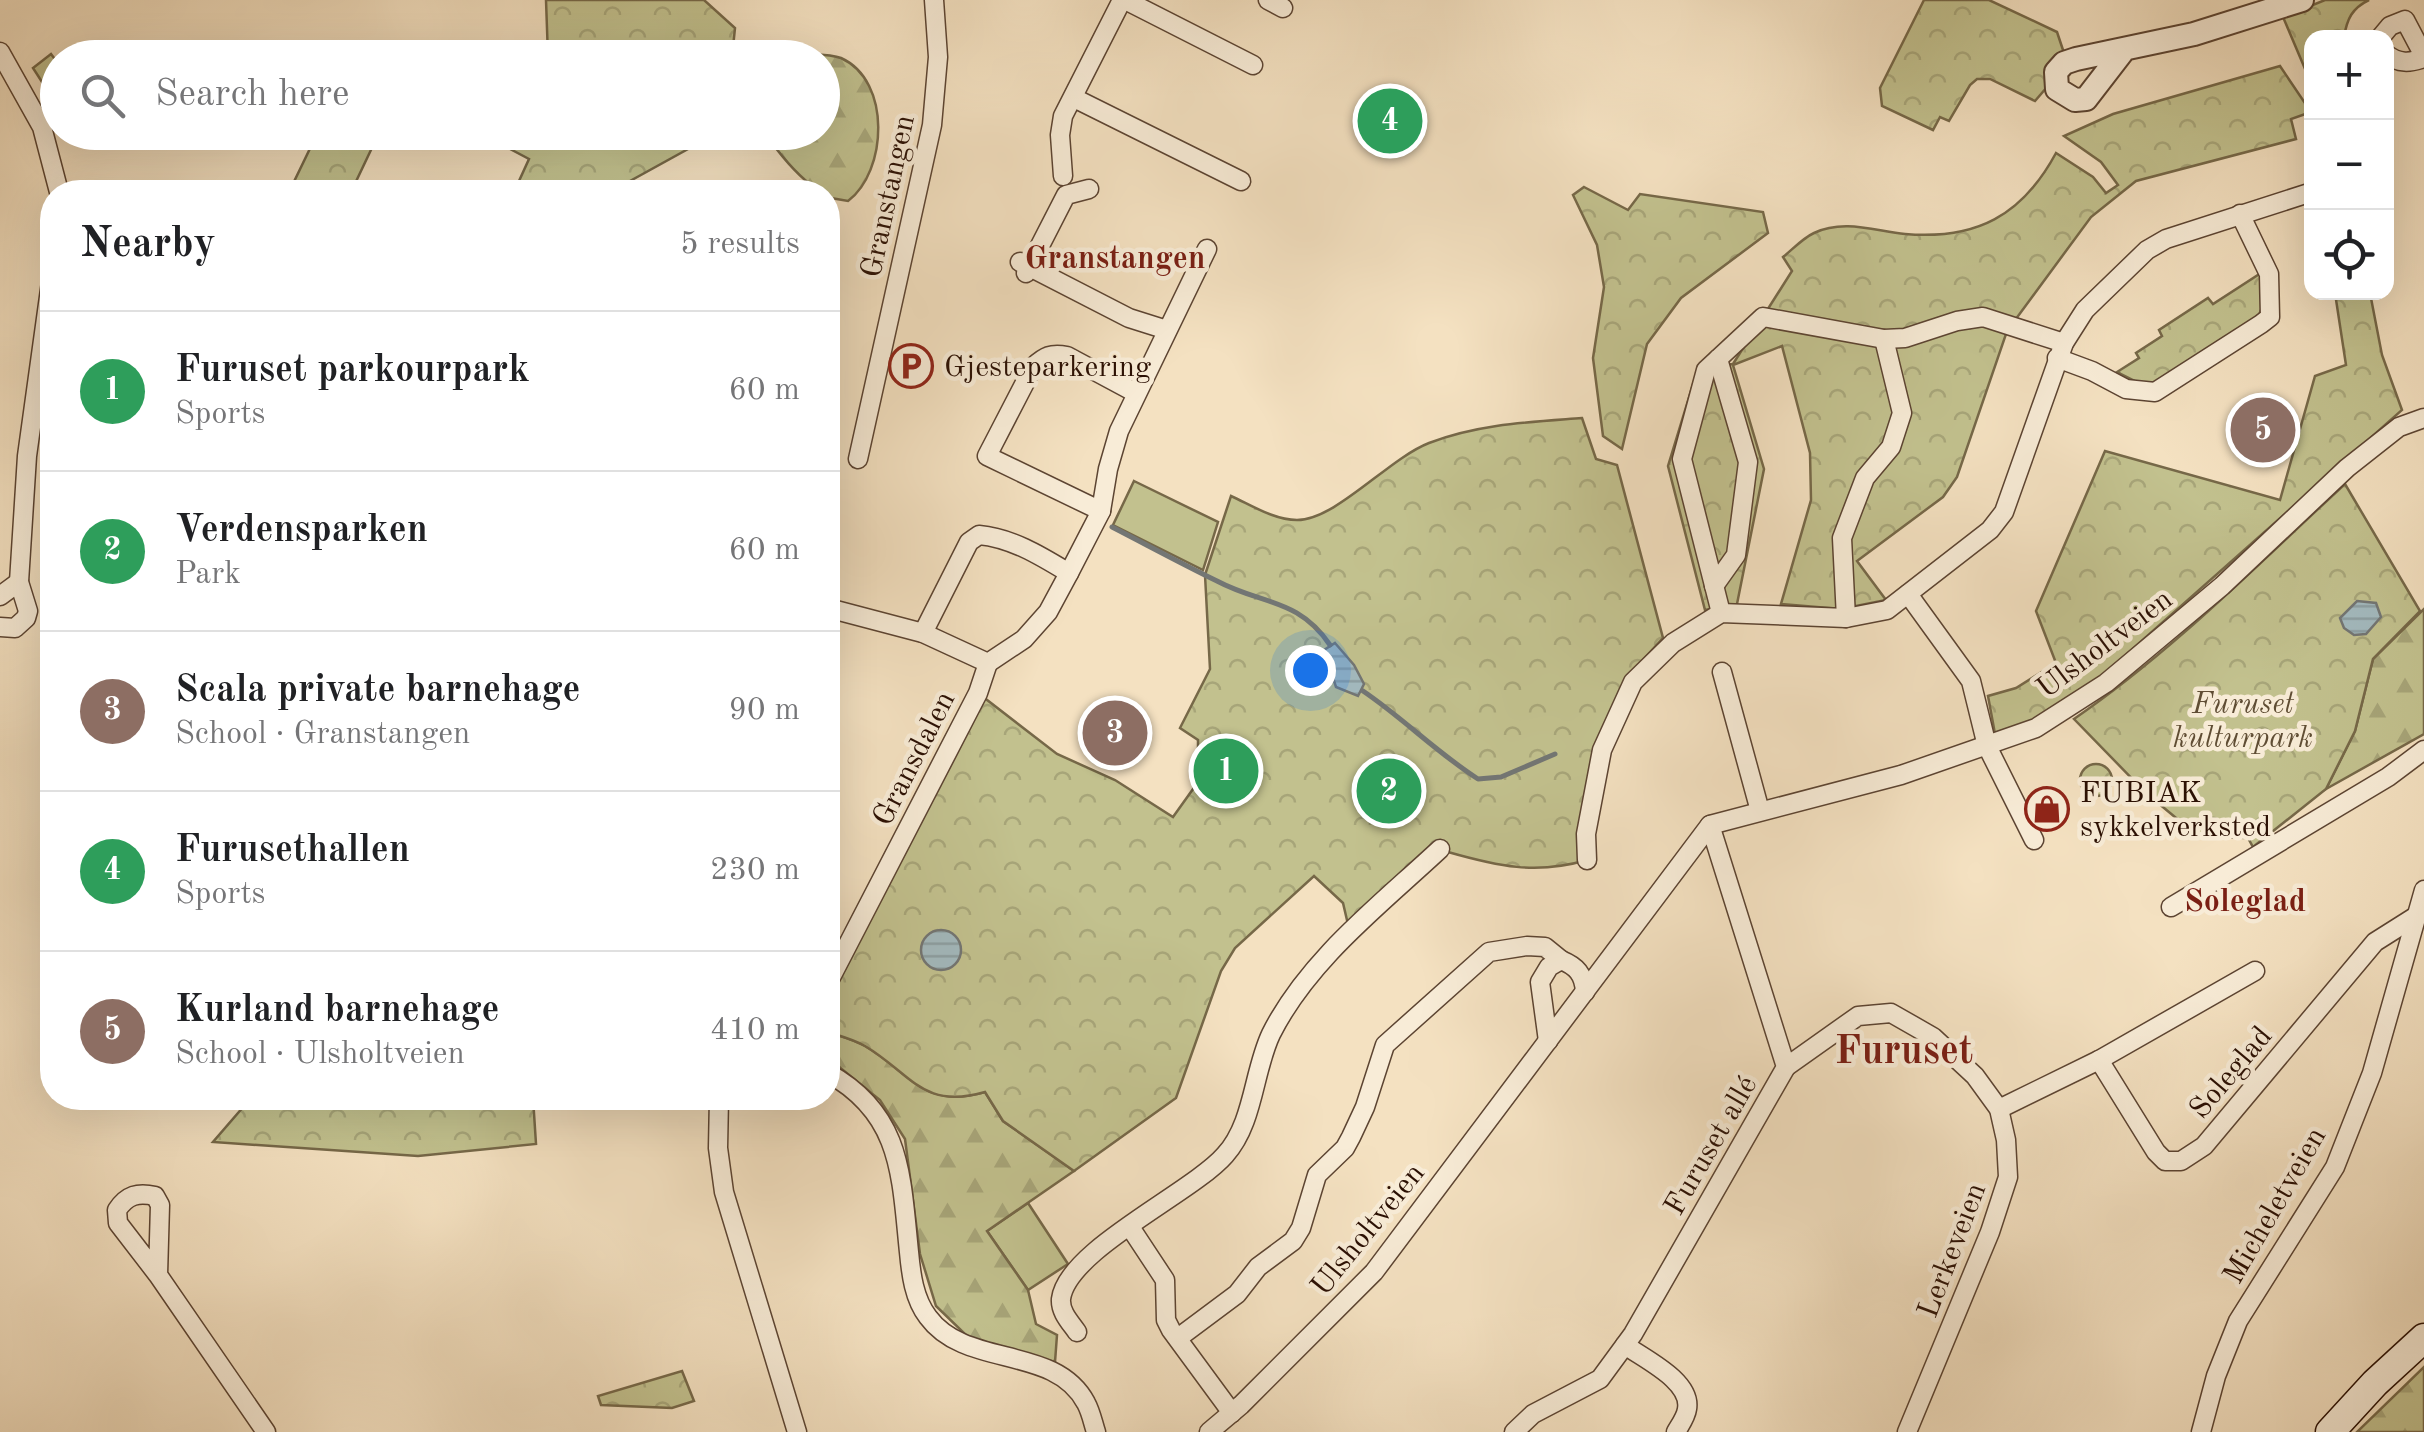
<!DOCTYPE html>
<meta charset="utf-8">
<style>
body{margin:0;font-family:"Old Standard TT",serif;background:#f6f6f6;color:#202124}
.controls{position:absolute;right:30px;top:30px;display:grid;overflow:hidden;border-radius:20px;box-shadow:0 10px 40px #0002}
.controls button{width:90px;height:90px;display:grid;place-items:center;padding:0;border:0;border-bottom:2px solid #e0e0e0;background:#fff;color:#202124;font:50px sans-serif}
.you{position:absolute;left:1310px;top:670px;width:35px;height:35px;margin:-25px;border:8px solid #fff;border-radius:50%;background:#1a73e8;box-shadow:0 0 0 15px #1a73e833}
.badge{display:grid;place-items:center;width:65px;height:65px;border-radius:50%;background:#111827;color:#fff;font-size:32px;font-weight:700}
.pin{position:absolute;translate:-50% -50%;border:5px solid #fff;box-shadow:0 2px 10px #0006}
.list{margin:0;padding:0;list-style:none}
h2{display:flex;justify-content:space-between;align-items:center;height:130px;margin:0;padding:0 40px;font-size:42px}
h2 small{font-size:32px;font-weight:400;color:#757577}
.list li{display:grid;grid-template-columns:65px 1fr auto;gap:30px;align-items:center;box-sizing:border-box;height:160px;padding:0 40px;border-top:2px solid #e0e0e0}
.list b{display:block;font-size:38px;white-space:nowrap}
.list p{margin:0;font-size:32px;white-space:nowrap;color:#757577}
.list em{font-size:32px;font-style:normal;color:#757577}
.icon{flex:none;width:55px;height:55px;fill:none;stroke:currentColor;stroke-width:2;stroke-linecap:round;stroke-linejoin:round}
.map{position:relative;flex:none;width:2424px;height:1432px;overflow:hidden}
.search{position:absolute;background:#fff;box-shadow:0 10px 40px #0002;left:40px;top:40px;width:800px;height:110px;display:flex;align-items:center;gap:25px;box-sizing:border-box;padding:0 35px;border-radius:55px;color:#757577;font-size:38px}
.panel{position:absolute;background:#fff;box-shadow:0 10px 40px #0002;left:40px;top:180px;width:800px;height:930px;border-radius:40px}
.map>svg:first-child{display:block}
.green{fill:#c2c18e;stroke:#766848;stroke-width:2.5}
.forest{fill:url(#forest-firs);stroke:#766848;stroke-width:2.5}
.park{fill:url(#park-crowns);stroke:#766848;stroke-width:2.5}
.water{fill:url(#water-rules);stroke:#737674;stroke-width:2.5}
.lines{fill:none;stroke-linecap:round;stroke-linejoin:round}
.stream{stroke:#737674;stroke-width:5}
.minor-casing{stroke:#5c4432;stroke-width:21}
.tertiary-casing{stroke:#5c4432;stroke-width:26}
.secondary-casing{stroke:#2a0f03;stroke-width:31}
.minor{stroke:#f8ecd7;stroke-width:18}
.tertiary{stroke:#f8ecd7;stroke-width:22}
.secondary{stroke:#f8ecd7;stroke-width:28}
.labels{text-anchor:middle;stroke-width:9;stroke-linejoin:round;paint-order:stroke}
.street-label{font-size:30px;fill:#2a0f03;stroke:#f8ecd7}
.poi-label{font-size:30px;fill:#2a0f03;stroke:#f8ecd7;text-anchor:start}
.park-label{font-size:30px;font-style:italic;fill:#5f4d34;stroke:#f8ecd7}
.neighbourhood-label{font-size:32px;font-weight:bold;fill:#7a1f14;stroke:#f8ecd7}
.district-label{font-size:40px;font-weight:bold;fill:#7a1f14;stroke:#f8ecd7}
</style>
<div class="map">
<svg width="2424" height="1432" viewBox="0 0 2424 1432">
<defs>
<pattern id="forest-firs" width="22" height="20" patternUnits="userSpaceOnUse" patternTransform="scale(2.5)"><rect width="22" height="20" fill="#c2c18e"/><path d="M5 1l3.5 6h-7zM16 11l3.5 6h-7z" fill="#a7a579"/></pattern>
<pattern id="park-crowns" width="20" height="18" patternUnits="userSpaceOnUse" patternTransform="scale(2.5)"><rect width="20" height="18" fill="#c2c18e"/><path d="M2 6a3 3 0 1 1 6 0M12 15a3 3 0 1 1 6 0" fill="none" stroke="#a7a579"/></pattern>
<pattern id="water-rules" width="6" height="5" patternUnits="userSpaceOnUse" patternTransform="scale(2.5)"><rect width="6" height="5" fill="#a3babf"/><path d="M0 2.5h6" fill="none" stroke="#8c9fa2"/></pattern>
</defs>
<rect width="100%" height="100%" fill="#f4e1c1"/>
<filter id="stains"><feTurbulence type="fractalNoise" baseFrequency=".002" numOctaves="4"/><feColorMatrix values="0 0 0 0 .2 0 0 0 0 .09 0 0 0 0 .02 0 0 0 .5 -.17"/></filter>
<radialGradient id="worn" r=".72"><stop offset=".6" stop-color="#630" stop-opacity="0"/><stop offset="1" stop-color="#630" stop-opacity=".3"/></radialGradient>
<!-- green -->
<g class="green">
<path d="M51,54L57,62V95L53,99L33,68Z"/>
<path d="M1134,481L1218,522L1203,570L1113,525Z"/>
<path d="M1028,1203L1068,1264L1028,1290L987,1231Z"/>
</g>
<!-- forest -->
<g class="forest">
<path d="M794,53C808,55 829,53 841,58C892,81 887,172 848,201L831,198C826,192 819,191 811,185C792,170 778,152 765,133L822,132V58L775,57Z"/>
<path d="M2424,609V734L2326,789L2355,731L2373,659Z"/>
<path d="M828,1032C840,1036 853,1039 865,1046C911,1073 924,1110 985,1092L1003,1121L1074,1171L987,1231L1028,1290L1036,1324L1057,1335L1055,1362L970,1339L936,1306L920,1254L905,1139L880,1100L833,1062L828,1061Z"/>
<path d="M2424,1367V1432H2357Z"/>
</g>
<!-- park -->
<g class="park">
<path d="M546,0H704L735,28L732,57H548Z"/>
<path d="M1924,0H1989L2057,32L2064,53L2047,87L2035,101L1990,79H1977L1970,85L1949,121L1940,117L1933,130L1882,106L1880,88Z"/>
<path d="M2325,0H2369C2352,8 2347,19 2344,37L2312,38L2311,83L2283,17Z"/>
<path d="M2280,66L2311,112L2291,119L2296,139L2136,181L2091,217L2007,331L1957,477L1943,497L1857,561L1886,600L1841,609L1781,604L1811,500L1810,453L1782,346L1733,365L1764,469L1737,604L1705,610L1668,466L1698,368L1733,364L1792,271L1783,257C1793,249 1803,238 1814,233C1844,219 1875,231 1905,234C1976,240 2022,216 2056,153L2093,177L2106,193L2118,185L2101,162L2064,136L2113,114Z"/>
<path d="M318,132L379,133L351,192H289Z"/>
<path d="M485,133V132L717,133L610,192H514L529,159L484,135Z"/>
<path d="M1584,187L1628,210L1640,194L1763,212L1768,233L1681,298L1647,344L1622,449L1603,436L1593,358L1604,287L1597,245L1573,195Z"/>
<path d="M2261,273L2263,305L2257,320L2155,384H2141L2117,372L2139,358L2136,353L2162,336L2159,330L2208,298L2213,304Z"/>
<path d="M2335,293H2370L2382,355L2402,410L2101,677L2032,721L1995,734L1988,696L2016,688L2056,663L2036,611L2105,451L2280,500L2315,376L2346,365Z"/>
<path d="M1582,418L1596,459L1617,465L1663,638L1629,675L1594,749L1587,860C1536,875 1497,866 1448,852L1350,933L1343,903L1314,876L1235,948L1221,971L1176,1098L1074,1171L1003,1121L985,1092C922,1110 912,1074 865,1046C853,1039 840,1036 828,1032V983L978,693L1057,754L1115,780L1173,817L1198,782V740L1180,728L1210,669L1205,575L1231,496C1251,505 1274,520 1297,520C1336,520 1388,459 1429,443C1478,424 1530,422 1582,418Z"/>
<path d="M2345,484L2420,611L2373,659L2355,731L2326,789L2253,847L2248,838L2199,837L2146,793L2074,719C2173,651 2257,565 2345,484Z"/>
<circle cx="2096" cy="780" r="16"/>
<path d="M251,1098H533L536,1144L418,1156L213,1142Z"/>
<path d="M682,1371L694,1401L672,1408L601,1405L598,1396Z"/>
</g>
<!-- water -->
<g class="water">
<path d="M2357,601L2376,603L2381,617L2366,634L2354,635L2344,628L2340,618Z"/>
<path d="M1335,643L1354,665L1364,684L1358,696L1336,687L1324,650Z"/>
<circle cx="941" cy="950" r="20"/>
</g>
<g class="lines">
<!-- stream -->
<g class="stream">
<path d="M1112,527C1147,545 1182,564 1217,581C1262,605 1298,598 1330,645"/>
<path d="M1363,691C1403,718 1436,752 1478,779L1501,777L1555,754"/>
</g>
<!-- minor casing -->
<g class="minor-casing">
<g id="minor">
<path d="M1125,0L1253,65"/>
<path d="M1268,0L1283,8"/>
<path d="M2380,38L2390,26L2405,20L2424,56"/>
<path d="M0,52L42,127L59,192"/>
<path d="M2386,54C2399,64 2410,63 2424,58"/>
<path d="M1074,98L1241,181"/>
<path d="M1063,176L1060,135L1063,116L1122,0"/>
<path d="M1020,262L1129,318L1167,330"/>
<path d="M1026,273L1066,195L1089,189"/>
<path d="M2057,358L2092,371L2126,389L2155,392L2261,324L2270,317L2269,274L2240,214"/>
<path d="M858,459L932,125L938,57L934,0"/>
<path d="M1101,511L987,456L1033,367C1045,356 1051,353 1067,356L1136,393"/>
<path d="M1714,586L1736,555L1748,462L1718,359"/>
<path d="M1908,594L1971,681L1987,746L2034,840"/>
<path d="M0,596L19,582"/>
<path d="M828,608L923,633L988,663L1024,639L1048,612L1069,573L1101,511L1108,469L1119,431L1207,249"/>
<path d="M1721,613L1682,459L1706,370L1763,317L1884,339L1905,338L1957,321L1983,317L2064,343"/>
<path d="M1846,618L1842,538L1865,478L1891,447L1902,413L1884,339"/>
<path d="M0,627L15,628L26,618L28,611L19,582L27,456L52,275"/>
<path d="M923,633L969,542L979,535C1012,538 1041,556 1069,573"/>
<path d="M1722,672L1760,811"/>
<path d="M1587,860L1586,834L1602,750L1633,682L1673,643L1721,613L1846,618L1887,610L1990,530L2004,512L2064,343L2085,310L2147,250L2166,239L2312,192"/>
<path d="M2171,907L2388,777L2424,750"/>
<path d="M828,983L978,693L988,663"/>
<path d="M1548,1041L1540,982L1549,967L1561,960C1576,966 1584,974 1585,992"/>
<path d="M2099,1060L2156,1152L2165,1161H2181L2204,1146L2375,942L2413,918"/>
<path d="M1786,1067L1858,1016L1891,1013L1933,1037L1975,1076L1999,1109L2006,1140L2008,1177L1990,1232L1907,1432"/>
<path d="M828,1073C902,1114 901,1175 909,1252C911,1274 914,1299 928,1317C966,1369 1055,1344 1086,1403C1091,1412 1093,1423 1096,1432"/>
<path d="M719,1098L718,1148L724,1192L797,1432"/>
<path d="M1999,1109L2099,1060L2255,971"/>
<path d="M1130,1227L1165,1280L1166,1320L1171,1330L1232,1413"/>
<path d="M158,1275L160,1205L155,1196C138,1192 127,1195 117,1210L118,1223L158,1275L266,1432"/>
<path d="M1077,1332C1070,1322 1060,1312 1061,1299C1067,1250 1192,1193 1225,1155C1254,1123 1253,1072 1271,1034C1308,960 1380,905 1440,849"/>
<path d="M1178,1338L1237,1294L1258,1267L1293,1241L1301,1228L1317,1175L1345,1148L1351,1137L1365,1107L1385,1045L1489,952L1527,946L1545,947L1561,960"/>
<path d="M1625,1345C1644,1359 1692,1381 1687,1409C1686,1417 1680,1425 1676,1432"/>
<path d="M1209,1432L1241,1405L1374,1272L1710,825L1901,775L2036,728L2106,683L2222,586L2347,468L2399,427L2424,418"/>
<path d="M1514,1432L1533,1414L1600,1379L1633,1334L1786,1067L1710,825"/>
<path d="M2201,1432L2216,1376L2238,1321L2335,1167L2372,1073L2424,890"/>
</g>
</g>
<!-- tertiary casing -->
<g class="tertiary-casing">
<path id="tertiary" d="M2123,51L2086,99L2075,100L2057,89L2056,72L2064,63L2076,59L2194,34L2302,0"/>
</g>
<!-- secondary casing -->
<g class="secondary-casing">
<path id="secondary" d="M2330,1432L2375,1383L2424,1338"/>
</g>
<!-- minor -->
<use href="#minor" class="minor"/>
<!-- tertiary -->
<use href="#tertiary" class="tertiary"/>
<!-- secondary -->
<use href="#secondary" class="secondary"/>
</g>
<!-- icons -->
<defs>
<g id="parking-ring" transform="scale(2.25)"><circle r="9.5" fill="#f8ecd7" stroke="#8f2418" stroke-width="1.5"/><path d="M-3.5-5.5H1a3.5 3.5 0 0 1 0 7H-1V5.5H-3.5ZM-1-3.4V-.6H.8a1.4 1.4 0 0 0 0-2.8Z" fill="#8f2418"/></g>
<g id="shop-ring" transform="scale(2.25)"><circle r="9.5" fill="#f8ecd7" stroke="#8f2418" stroke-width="1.5"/><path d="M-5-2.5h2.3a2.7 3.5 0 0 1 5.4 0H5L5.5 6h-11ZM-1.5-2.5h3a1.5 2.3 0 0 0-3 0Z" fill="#8f2418"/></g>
</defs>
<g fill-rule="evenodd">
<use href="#parking-ring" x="911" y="366"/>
<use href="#shop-ring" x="2047" y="809"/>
</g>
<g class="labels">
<!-- street labels -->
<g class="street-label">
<text transform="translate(887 196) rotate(-78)" y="10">Granstangen</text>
<text transform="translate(2104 643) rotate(-37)" y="10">Ulsholtveien</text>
<text transform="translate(913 758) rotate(-63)" y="10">Gransdalen</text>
<text transform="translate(2230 1072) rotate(-50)" y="10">Soleglad</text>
<text transform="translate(1710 1145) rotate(-60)" y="10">Furuset allé</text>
<text transform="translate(2274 1205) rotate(-60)" y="10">Micheletveien</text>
<text transform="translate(1367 1229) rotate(-51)" y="10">Ulsholtveien</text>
<text transform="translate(1951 1250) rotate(-69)" y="10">Lerkeveien</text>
</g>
<!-- poi labels -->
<g class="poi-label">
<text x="944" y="376">Gjesteparkering</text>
<text x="2080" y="802">FUBIAK<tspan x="2080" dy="34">sykkelverksted</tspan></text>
</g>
<!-- park labels -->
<g class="park-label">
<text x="2243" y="713">Furuset<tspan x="2243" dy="34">kulturpark</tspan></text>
</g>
<!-- neighbourhood labels -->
<g class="neighbourhood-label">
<text x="1115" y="268">Granstangen</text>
<text x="2245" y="911">Soleglad</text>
</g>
<!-- district labels -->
<g class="district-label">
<text x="1904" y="1063">Furuset</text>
</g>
</g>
<rect width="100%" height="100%" filter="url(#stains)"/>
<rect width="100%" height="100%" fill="url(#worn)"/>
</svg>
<div class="controls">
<button>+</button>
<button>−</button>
<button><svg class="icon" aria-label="locate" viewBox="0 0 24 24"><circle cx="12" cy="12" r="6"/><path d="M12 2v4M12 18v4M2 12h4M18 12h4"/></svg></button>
</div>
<div class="you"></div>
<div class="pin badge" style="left:1226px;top:771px;background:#2e9e5b">1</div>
<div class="pin badge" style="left:1389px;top:791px;background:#2e9e5b">2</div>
<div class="pin badge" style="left:1115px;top:733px;background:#8d6e63">3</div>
<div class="pin badge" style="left:1390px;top:121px;background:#2e9e5b">4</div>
<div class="pin badge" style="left:2263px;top:430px;background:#8d6e63">5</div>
<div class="search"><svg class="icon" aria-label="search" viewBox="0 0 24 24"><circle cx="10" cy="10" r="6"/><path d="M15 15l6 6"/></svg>Search here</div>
<section class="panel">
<h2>Nearby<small>5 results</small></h2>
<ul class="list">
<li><span class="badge" style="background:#2e9e5b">1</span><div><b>Furuset parkourpark</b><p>Sports</p></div><em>60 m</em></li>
<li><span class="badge" style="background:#2e9e5b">2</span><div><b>Verdensparken</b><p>Park</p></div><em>60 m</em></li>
<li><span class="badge" style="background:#8d6e63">3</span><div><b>Scala private barnehage</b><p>School · Granstangen</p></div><em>90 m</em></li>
<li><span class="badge" style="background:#2e9e5b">4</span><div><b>Furusethallen</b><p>Sports</p></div><em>230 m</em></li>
<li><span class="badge" style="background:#8d6e63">5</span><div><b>Kurland barnehage</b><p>School · Ulsholtveien</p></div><em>410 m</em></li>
</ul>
</section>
</div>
